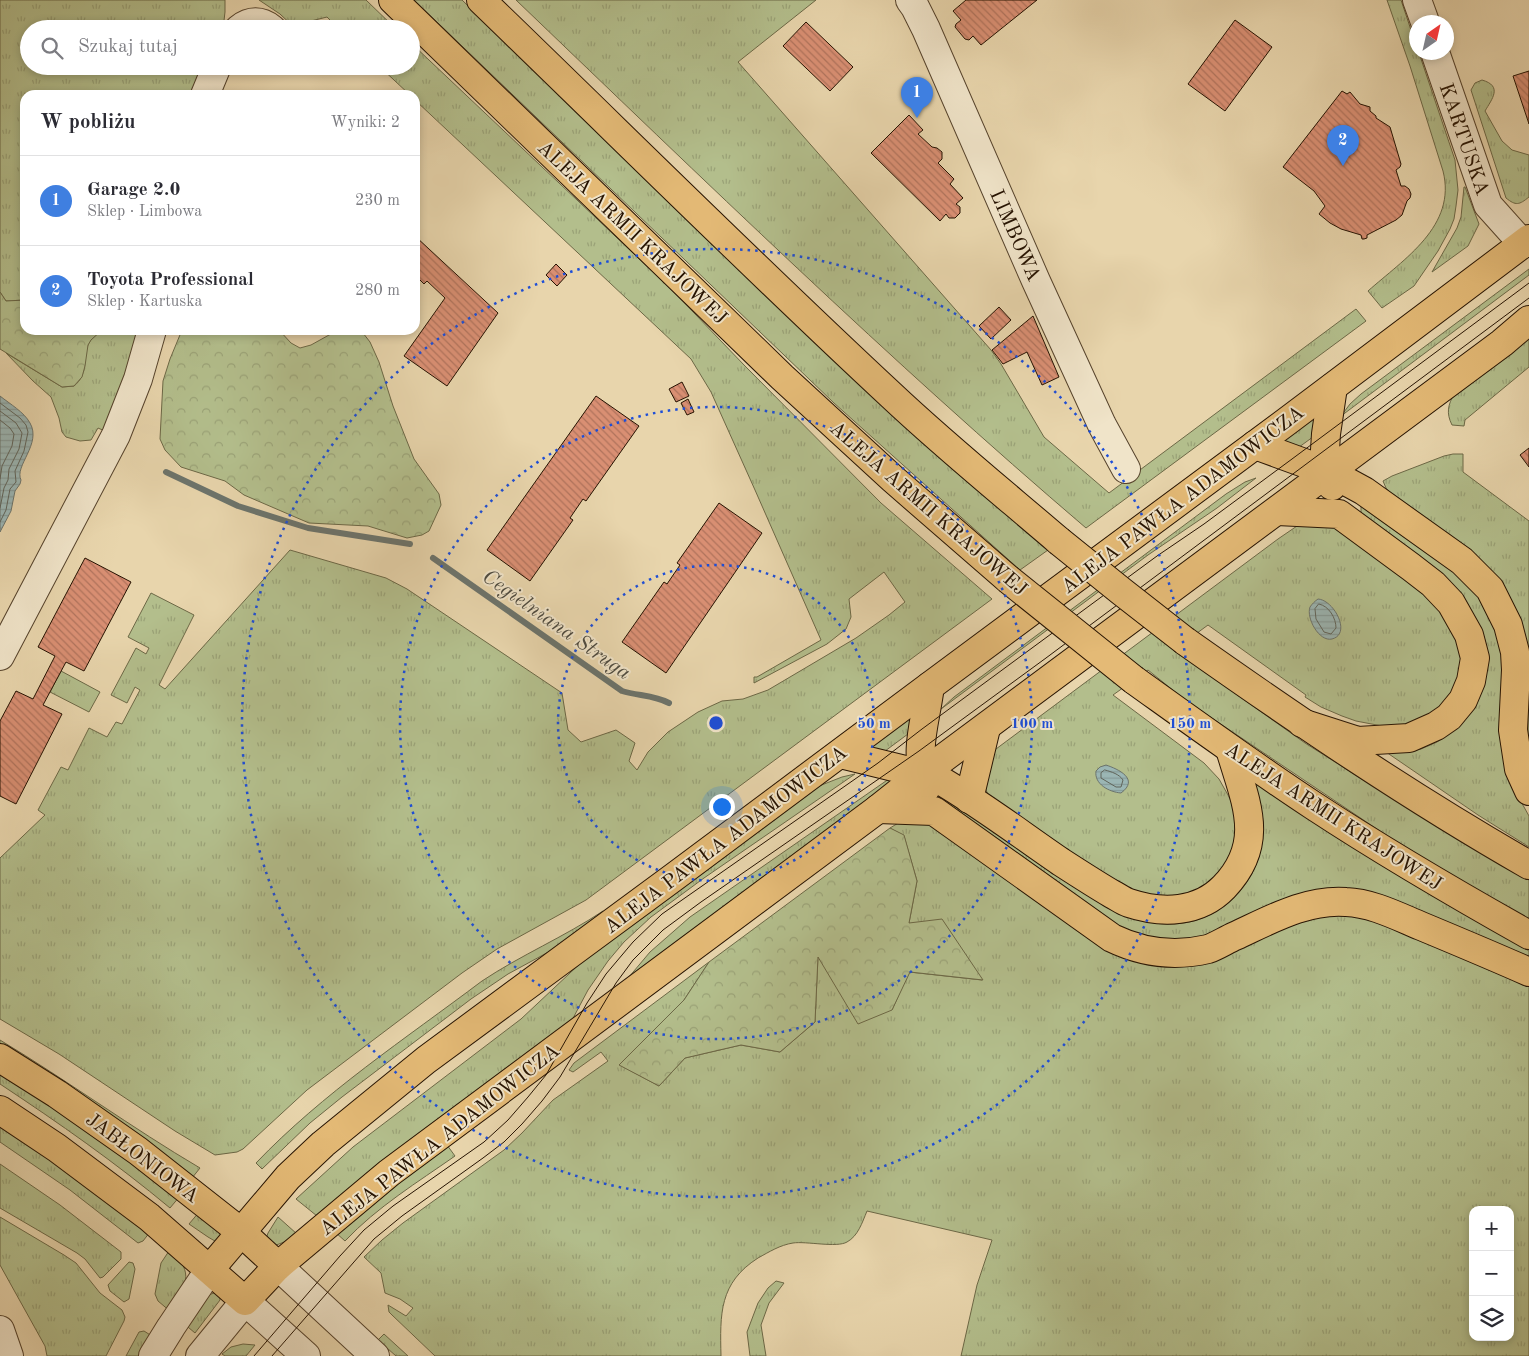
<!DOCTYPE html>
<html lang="pl">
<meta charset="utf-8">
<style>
body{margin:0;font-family:"Old Standard TT",serif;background:#f2f2f3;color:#2b2b33}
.controls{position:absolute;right:15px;bottom:15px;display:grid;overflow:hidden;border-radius:10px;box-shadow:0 2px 8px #0003}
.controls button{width:45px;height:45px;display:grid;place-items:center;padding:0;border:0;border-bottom:1px solid #e1e1e2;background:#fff;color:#2b2b33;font:25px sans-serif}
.compass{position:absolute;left:1409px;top:15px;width:45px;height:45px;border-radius:50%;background:#fff;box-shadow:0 2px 8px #0003;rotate:34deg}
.you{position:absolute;left:721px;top:806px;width:18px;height:18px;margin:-12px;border:4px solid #fff;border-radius:50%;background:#1a73e8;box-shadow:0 0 0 8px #1a73e833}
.badge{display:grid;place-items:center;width:32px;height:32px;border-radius:50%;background:#8f2418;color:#fff;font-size:16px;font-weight:700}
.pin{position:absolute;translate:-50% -41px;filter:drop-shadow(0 1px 2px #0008)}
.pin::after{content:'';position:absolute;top:26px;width:18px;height:15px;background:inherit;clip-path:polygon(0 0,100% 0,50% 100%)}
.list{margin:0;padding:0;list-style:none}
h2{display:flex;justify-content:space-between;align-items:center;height:65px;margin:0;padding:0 20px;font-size:21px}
h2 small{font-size:16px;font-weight:400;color:#7c7c81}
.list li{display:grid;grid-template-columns:32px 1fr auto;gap:15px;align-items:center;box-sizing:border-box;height:90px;padding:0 20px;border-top:1px solid #e1e1e2}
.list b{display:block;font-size:19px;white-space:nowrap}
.list p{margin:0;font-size:16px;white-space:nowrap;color:#7c7c81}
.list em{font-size:16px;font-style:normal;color:#7c7c81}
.icon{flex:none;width:28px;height:28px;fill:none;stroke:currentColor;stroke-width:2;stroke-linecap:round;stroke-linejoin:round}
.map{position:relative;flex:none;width:1529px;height:1356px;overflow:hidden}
.search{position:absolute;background:#fff;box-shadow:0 2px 8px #0003;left:20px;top:20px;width:400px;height:55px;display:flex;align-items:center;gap:12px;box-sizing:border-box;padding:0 18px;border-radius:28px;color:#7c7c81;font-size:19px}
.panel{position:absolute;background:#fff;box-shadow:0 2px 8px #0003;left:20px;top:90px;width:400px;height:245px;border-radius:15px}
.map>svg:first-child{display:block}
.grass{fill:url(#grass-tufts);stroke:#6c6846;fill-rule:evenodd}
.forest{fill:url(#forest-crowns);stroke:#6c6846}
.water{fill:url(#water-rules);stroke:#6c746c}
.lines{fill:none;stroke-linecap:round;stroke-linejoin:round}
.shore{stroke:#60645a;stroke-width:1}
.stream{stroke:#6c746c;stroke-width:6}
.building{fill:url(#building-back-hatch);stroke:#251201}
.minor-casing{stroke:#56432c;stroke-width:30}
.major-casing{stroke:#251201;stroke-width:30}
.minor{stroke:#f0e4c9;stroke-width:28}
.major{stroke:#e4ba76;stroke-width:28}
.tram{stroke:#251201;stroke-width:1}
.major-bridge-casing{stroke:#251201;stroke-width:30;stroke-linecap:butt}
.major-bridge{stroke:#e4ba76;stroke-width:28}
.ring{fill:none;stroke:#1d4ed8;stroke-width:2.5;stroke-dasharray:2.5 5}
.labels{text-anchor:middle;stroke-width:4;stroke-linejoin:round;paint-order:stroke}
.street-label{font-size:20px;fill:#251201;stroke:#f0e4c9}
.water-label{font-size:21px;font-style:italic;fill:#4e4b40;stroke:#f0e4c9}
.centre{fill:#1d4ed8;stroke:#f0e4c9;stroke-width:2.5}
.ring-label{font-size:15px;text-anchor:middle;font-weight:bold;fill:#1d4ed8;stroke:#f0e4c9;stroke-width:4;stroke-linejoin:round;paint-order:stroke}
</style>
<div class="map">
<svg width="1529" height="1356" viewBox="0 0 1529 1356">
<defs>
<pattern id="grass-tufts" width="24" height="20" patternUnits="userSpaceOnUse" patternTransform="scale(1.25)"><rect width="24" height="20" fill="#b3be8c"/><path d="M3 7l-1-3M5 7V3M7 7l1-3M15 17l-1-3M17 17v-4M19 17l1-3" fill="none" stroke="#9aa277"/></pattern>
<pattern id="forest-crowns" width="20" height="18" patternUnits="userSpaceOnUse" patternTransform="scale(1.25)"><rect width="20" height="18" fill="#b3be8c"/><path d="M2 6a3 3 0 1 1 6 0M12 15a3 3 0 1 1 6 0" fill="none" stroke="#9aa277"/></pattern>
<pattern id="water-rules" width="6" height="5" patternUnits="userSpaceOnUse" patternTransform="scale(1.25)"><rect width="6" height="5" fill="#9bb6b4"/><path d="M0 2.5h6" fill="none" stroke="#859b99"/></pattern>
<pattern id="building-back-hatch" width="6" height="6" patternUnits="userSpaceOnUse" patternTransform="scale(1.25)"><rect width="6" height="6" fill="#d98f73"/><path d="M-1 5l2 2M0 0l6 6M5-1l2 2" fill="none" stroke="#b0735c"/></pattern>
</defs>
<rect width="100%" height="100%" fill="#e8d5ac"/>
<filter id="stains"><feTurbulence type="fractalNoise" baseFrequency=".004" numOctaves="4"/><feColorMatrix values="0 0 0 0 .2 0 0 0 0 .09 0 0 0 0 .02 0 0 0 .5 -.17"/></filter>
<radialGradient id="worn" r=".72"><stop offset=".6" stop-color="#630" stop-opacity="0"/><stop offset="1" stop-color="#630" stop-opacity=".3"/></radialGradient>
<!-- grass -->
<g class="grass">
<path d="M0,0H225V12L223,29H29V66H207L195,95H25V300L6,301L0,292Z"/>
<path d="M259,0H366L396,29H339L327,17L311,21L304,29H296L280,14Z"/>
<path d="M414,0H462L850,375L1048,550L1020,570L834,403Z"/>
<path d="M516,0H816L738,62L991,350L1001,364L1044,437L1109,493L1356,309L1366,321L1086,528C889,360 703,179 516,0Z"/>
<path d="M1387,0H1401L1416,45V52L1419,53L1455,160L1458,190L1456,206L1454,219L1450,229L1438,251L1414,286L1382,308L1368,291C1404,259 1457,226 1443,171L1410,66Z"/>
<path d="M411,43L670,288L745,366L881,503L992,599L586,900L497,949L462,973L307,1090L243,1149L237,1152L215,1155L175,1131L59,1054L0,1019V858L45,815L38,810L61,767L68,770L89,728L107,737L116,722L122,724L140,690L135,687L127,703L111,695L136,648L146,654L149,648L128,637L151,593L194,615L159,685L165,689L290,550L386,578L407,589L562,693L568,730L581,742L616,730L635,743L629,761L637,770L648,752L668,732L698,712L722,701L743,699L768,690L856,638L889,615L905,602L884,572L849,599L851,617L846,629L827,644L754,683V677H757L821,640L755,490L711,392L691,359L415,100V95H410L379,66H411Z"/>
<path d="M1482,80C1503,86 1492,99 1485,111L1502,141L1512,150L1529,155V197C1519,205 1516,206 1506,198L1471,90L1475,83Z"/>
<path d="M1464,187H1465L1479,224L1468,246L1432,272L1457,228L1461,217Z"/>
<path d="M1529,269V275L1341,416L1350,404L1361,394Z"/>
<path d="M102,330H144L107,432L98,428L91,440L80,441L66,437L62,432L59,418L51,397L33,381L6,353L62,387L74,386C88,375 83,359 88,345C90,339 97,334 102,330Z"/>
<path d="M1529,336V367L1465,420L1464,426L1452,425C1446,413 1448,405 1454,394Z"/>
<path d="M1322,409L1317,434L1295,450L1273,446Z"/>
<path d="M1453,454H1463V472L1529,521V759L1526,742L1527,649L1386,488L1383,481L1392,476L1444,456Z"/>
<path d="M1256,478L1217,508L1148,555L941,709L954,697L1226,494L1245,482Z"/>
<path d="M1361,506L1456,573L1477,594L1488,610L1502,647L1514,789L1529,816V847L1478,815L1386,752H1406L1421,749L1437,742L1450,733L1487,649C1483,628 1474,613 1460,596L1361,516Z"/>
<path d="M1308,523L1334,527L1403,574L1433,602L1451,625L1461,655V666L1457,684L1447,700L1433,713L1408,724L1395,726H1382L1356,721L1342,716L1321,707L1305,697L1306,695L1208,625L1174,650L1305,743L1433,824L1529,880V920L1414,854L1185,700L1148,670L1113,695L1204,763L1219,779L1228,795L1233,805L1237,826L1233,853L1213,882L1187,896H1145L1107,881L989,796C979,780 988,768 994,751L996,749L1278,539L1297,526Z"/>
<path d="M61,671L100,692L89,712L50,692Z"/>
<path d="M919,709L912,731L877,757L856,756Z"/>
<path d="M855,774L704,878L651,917L624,942L608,961L588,990L571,1022L317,1216L296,1199L353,1147L521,1019L586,958L819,786L842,777Z"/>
<path d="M896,774H902L623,984L650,952L690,917Z"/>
<path d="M1249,778L1339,839L1379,863L1529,951V959L1388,898L1205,937L1170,941L1126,931L939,799L934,793L932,786L1134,918C1147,922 1161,925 1175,924C1226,921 1265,876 1263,825C1263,808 1256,793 1249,778Z"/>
<path d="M900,822H927L1110,950L1272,931L1323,915H1361L1529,981V1356H961L977,1285L992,1240L867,1211C862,1223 858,1236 847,1242C837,1248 806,1241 793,1243C780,1245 769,1252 758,1258C719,1283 720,1314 721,1356H435L392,1315L389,1312L388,1305L406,1316L413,1308L400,1299L385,1293L381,1273L364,1257L382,1240L403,1223L504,1150L522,1133L553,1100L608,1061L601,1052L573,1072L569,1070L574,1063L709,962L684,1000L620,1065L659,1086L685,1058L741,1045L780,1052L815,1022L818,956L892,1010L909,972L982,980L909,923L917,881L904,836L890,828ZM1473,1210H1510V1337H1473Z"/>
<path d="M603,911L605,914L565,943L508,974L471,999L342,1097L310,1123L262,1169L256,1163C323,1093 405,1039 482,981C521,955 564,937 603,911Z"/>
<path d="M0,1040C68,1081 132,1128 200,1168L192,1178L0,1046Z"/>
<path d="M0,1071L180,1196L170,1208C116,1163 59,1123 0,1084Z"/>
<path d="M0,1122L150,1232L143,1241L138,1243L70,1190L0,1142Z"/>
<path d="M447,1145L455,1156C418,1182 377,1207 345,1241L335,1232Z"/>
<path d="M0,1164L60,1205L121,1252V1259L103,1277L100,1278L85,1259L77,1253L0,1208Z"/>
<path d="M200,1211L218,1230L222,1238L220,1244L208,1237L189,1224Z"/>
<path d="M0,1217L64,1255L76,1263L100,1293L122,1310L125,1317L124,1321L106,1356H47L45,1346L0,1265Z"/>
<path d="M278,1217L297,1234L284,1242L274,1246L266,1239L268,1233Z"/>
<path d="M171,1248C195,1276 186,1283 171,1312L158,1301L155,1294L161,1263Z"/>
<path d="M129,1262L133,1263L135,1269L129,1299L124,1302L110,1291L108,1285Z"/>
<path d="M776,1281L784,1283L769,1303L761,1325L766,1356H750L747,1332L758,1303L768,1288Z"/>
<path d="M214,1293L220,1295V1300L195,1333L182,1322L206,1296Z"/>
<path d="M144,1331L155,1338L145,1356H126L139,1332Z"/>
<path d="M384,1334L408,1356H396L378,1340Z"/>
<path d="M243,1344L255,1345L246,1356H225L222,1354L231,1347Z"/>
</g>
<!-- forest -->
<g class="forest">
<path d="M0,292L6,301L25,300V330H102L91,340L88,345L85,366L82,377L74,386L62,387L0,349Z"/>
<path d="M182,330H279L291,343L300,348L311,345L338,330H359L363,333L370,342L379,362L393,406L414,459L439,494L441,505L429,531L422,535L407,538L368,526L309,523L244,495L225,481L181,467L165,450L160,439L163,381L170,359Z"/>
<path d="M890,828L904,835L917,881L909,923L942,919L983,980L910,972L892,1010L858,1024L818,957L815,1022L780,1052L741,1045L685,1058L659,1086L619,1065L684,1000L709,962Z"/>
</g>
<!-- water -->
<g class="water">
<path d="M0,396C10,404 24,412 30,423C42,444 14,466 21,480L20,484L15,491L11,511L0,532Z"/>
<path d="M1318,599C1334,600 1352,634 1332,639C1319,642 1306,618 1310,607C1312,604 1315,601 1318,599Z"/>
<path d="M1106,765C1118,769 1140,779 1121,793C1109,792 1094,784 1096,771L1100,767Z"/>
</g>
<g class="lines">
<!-- shore -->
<g class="shore">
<path d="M0,403L20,418L26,425L28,432L24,451L15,471L16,482L10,489L6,510L0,522"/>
<path d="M0,411L16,423L22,433L19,449L9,469L8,480L4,488L0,508"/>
<path d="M0,420L10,428L14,434L12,446L2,466L0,479"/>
<path d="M1319,604C1329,606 1336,618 1336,628L1331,634L1324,632L1316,619L1315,609Z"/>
<path d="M1105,770C1112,772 1119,774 1123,780L1121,787H1116L1101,778V773Z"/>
</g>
<!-- stream -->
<g class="stream">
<path d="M166,472L238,506L308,528L410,544"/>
<path d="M433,558L622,691C638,696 654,695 669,703"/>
</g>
</g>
<!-- building -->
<g class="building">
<path d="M966,0H1037L981,45L973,36L969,40L965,39L955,27L956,24L961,20L953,11Z"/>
<path d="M1235,20L1272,47L1225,111L1188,84Z"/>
<path d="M806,22L853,67L830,91L783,46Z"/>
<path d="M1529,71V124L1513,76Z"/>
<path d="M1342,91L1347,94L1350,92L1360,104L1370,107V111L1376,116V118L1390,127L1401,164L1400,167L1396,170L1401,186H1405L1409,189L1411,194L1410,198L1407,201L1402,215L1396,220L1367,235V238L1364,239H1362L1361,235L1341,229L1330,223L1319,214L1325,206L1314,191L1283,167Z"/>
<path d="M909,115L923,130L918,134L932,147L937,148L942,152V159L938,163L954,179L950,184L963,198L956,204L960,207V213L955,218H949L946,214L940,221L871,153Z"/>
<path d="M415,236L498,313L447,386L404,356L445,298L427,281L424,284L415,275Z"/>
<path d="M556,264L567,275L557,286L546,275Z"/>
<path d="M999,307L1011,320L991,339L979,326Z"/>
<path d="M1033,316L1059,377L1042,385L1027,352L1003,364L992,350Z"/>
<path d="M682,382L689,396L676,402L669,389Z"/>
<path d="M596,396L639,426L586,501L583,499L570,518L573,520L530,581L487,550Z"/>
<path d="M688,399L694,412L687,415L681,403Z"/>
<path d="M1529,448V467L1520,455Z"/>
<path d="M719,503L762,533L666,673L622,642L664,582L667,584L680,565L677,563Z"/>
<path d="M85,558L131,582L84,671L66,662L43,705L62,714L16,804L0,796V721L16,691L33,699L55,656L38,647Z"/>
</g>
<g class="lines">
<!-- minor casing -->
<g class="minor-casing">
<g id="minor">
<path d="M910,0L915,7L926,29L1036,281L1102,425L1126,469"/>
<path d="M1417,0L1425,22"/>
<path d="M239,29C250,20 261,20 272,29"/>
<path d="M1435,52L1488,205L1523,244"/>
<path d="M205,95L217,66"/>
<path d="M0,656L116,435L138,379L152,330"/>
<path d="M278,1266L375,1356"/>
<path d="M0,1330L9,1356"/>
<path d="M153,1356L171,1327L210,1269"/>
<path d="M200,1356L245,1301L306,1356"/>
</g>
</g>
<!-- major casing -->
<g class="major-casing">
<g id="major">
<path d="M393,0L782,377L893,479L1008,579"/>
<path d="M481,0C618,132 752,266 891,395C945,446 1003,493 1059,541"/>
<path d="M1255,445L1329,472L1364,491L1462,561L1490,589L1508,625L1515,652L1516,670L1513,730L1519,769L1529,791"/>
<path d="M1332,486L1325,450L1326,434L1333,387"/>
<path d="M1277,511L1339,514L1411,567L1433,584L1451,603L1469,635L1475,658L1471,681L1463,700L1449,717L1436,726L1409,738L1358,741L1302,723"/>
<path d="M1185,641C1297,720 1410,797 1529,865"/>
<path d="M1134,680C1194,723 1253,766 1314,806C1384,852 1456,894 1529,935"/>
<path d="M840,754L922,774L938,779C981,804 1020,834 1061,862C1078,873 1095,884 1112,894C1118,897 1123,901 1129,903C1162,914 1199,913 1224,887C1267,842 1245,801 1230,749"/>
<path d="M926,788C914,748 925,725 930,686"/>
<path d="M969,799L986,728"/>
<path d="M878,809L934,811L1112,938C1143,953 1174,957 1208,949C1217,946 1226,940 1235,936C1270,920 1306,899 1346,902C1372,903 1397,916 1421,926C1457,941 1493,956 1529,972"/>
<path d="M0,1058L57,1094L138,1151L241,1232L278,1266"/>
<path d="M0,1110L57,1148L149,1217L245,1301L278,1266L389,1173L878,809L922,774L1502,343L1529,320"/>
<path d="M210,1269L288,1177L323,1144L426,1060L674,877L930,686L1286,422L1529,239"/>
</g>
</g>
<!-- minor -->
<use href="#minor" class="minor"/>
<!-- major -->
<use href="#major" class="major"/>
<!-- tram -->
<g class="tram">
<path d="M254,1356L340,1256L364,1230L393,1206L484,1142L508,1120L528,1097L546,1075L587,1003L606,974L633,942L662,914L878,763L922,729L1157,556L1204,524L1292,459L1529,283"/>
<path d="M272,1356L374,1239L402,1216L483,1158L504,1142L522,1124L542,1101L560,1077L616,983L633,960L663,930L701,902L919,751L1046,658L1529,298"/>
</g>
<!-- major-bridge casing -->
<g class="major-bridge-casing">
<g id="major-bridge">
<path d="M1059,541L1121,591L1185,641"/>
<path d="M1008,579L1134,680"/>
</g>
</g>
<!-- major-bridge -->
<use href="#major-bridge" class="major-bridge"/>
</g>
<!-- distance rings -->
<g class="ring">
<circle cx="716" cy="723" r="158"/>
<circle cx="716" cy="723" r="316"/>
<circle cx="716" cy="723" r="474"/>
</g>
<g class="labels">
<!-- street labels -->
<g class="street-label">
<text transform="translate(1465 139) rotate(71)" y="7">KARTUSKA</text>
<text transform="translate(633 232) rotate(44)" y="7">ALEJA ARMII KRAJOWEJ</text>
<text transform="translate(1016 235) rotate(66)" y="7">LIMBOWA</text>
<text transform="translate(1182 499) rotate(-37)" y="7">ALEJA PAWŁA ADAMOWICZA</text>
<text transform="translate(929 508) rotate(41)" y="7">ALEJA ARMII KRAJOWEJ</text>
<text transform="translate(1334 816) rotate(33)" y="7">ALEJA ARMII KRAJOWEJ</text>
<text transform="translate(725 839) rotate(-37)" y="7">ALEJA PAWŁA ADAMOWICZA</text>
<text transform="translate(439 1139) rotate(-38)" y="7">ALEJA PAWŁA ADAMOWICZA</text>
<text transform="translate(143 1157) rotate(37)" y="7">JABŁONIOWA</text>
</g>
<!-- water labels -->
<g class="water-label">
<text transform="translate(557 624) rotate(35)" y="7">Cegielniana Struga</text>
</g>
</g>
<circle cx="716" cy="723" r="8" class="centre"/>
<g class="ring-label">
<text x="874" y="728">50 m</text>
<text x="1032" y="728">100 m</text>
<text x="1190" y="728">150 m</text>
</g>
<rect width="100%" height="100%" filter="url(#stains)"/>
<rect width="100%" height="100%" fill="url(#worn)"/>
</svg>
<div class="controls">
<button>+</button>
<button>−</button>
<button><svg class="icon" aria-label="layers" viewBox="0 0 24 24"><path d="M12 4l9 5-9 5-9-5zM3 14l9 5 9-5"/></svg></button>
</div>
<svg class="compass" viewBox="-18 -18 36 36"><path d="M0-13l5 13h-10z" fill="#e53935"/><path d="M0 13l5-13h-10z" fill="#7c7c81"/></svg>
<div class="you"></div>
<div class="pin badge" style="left:917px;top:118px;background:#3f7fe0">1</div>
<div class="pin badge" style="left:1343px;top:166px;background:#3f7fe0">2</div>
<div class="search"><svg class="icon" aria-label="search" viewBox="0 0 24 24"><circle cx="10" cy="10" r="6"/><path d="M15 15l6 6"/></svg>Szukaj tutaj</div>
<section class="panel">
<h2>W pobliżu<small>Wyniki: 2</small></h2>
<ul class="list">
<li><span class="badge" style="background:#3f7fe0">1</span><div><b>Garage 2.0</b><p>Sklep · Limbowa</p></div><em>230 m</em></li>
<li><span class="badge" style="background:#3f7fe0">2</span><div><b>Toyota Professional</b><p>Sklep · Kartuska</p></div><em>280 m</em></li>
</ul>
</section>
</div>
